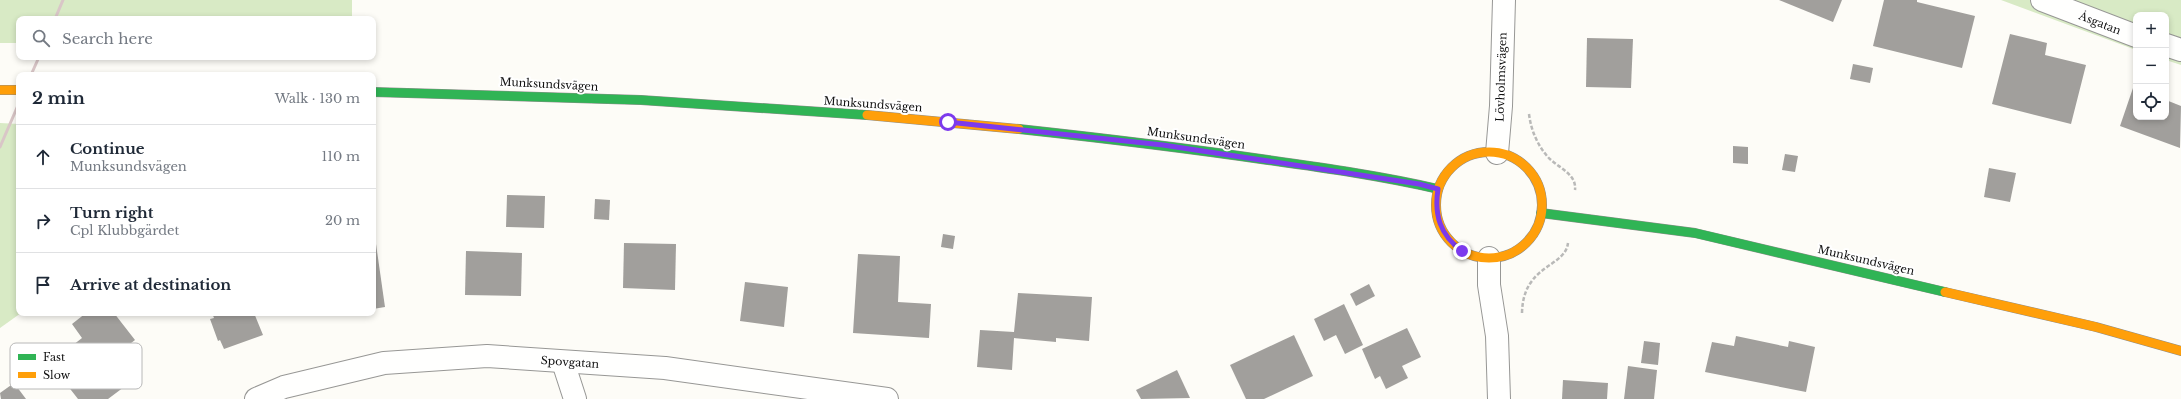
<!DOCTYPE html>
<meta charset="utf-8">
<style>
body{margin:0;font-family:"Libre Baskerville",serif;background:#f6f6f7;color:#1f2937}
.controls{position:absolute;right:12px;top:12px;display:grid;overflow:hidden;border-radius:8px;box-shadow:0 2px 6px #0003}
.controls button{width:36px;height:36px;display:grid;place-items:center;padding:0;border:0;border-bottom:1px solid #e0e1e3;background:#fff;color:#1f2937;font:20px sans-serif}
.stop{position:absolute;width:12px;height:12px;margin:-9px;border:3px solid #7c3aed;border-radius:50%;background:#fff}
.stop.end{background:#7c3aed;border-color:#fff;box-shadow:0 1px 4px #0008}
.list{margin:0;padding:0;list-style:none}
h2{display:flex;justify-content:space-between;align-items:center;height:52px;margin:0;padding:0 16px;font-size:17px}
h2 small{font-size:13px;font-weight:400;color:#747a83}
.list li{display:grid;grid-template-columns:26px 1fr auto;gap:12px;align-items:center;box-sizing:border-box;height:64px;padding:0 16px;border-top:1px solid #e0e1e3}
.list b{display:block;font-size:15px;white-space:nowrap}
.list p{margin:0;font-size:13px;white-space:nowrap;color:#747a83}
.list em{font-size:13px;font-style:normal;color:#747a83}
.icon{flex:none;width:22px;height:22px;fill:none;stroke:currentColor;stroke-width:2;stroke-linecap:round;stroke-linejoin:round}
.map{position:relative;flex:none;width:2181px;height:399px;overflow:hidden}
.search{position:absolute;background:#fff;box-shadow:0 2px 6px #0003;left:16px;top:16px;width:360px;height:44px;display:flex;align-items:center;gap:10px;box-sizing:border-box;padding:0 14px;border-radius:8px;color:#747a83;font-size:15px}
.panel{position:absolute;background:#fff;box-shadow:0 2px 6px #0003;left:16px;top:72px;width:360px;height:244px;border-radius:8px}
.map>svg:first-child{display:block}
.forest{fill:#d8eac5}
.building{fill:#a19f9c}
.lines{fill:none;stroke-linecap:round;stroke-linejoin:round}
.street-casing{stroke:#979795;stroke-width:24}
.fast-casing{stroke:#8e8d8b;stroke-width:10}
.slow-casing{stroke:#8e8d8b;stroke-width:10}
.path{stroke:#b9b9b8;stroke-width:2.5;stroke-dasharray:4 2;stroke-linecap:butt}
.street{stroke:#fffffe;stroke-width:22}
.fast{stroke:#30b455;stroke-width:9}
.slow{stroke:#ff9f0a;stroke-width:9}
.rail{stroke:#d9c6c7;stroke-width:3}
.route{stroke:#7c3aed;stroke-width:5}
.labels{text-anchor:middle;stroke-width:4;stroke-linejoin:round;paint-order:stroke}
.street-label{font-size:11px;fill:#111;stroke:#fff}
.key{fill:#fff;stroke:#b8b8b8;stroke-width:1}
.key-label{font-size:11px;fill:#111}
</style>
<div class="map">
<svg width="2181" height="399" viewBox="0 0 2181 399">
<rect width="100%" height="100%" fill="#fdfcf7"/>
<!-- forest -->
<g class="forest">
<path d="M0,0H352V19H19V43H0Z"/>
<path d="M2001,0H2181V65L2166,60V15H2136V50Z"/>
<path d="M0,123L19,124V313H21L0,328Z"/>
</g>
<!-- building -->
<g class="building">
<path d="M1779,0H1842L1833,22Z"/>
<path d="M1884,0H1917V2L1975,16L1962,68L1873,46Z"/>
<path d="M2010,34L2047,43L2045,55L2086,65L2071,124L1992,104Z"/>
<path d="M1587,38L1633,39L1631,88L1586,87Z"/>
<path d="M1853,64L1873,68L1870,83L1850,79Z"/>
<path d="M2133,88L2136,89V117H2166V100L2181,106L2180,148L2120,126Z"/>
<path d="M1733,146L1748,147V164L1733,163Z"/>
<path d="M1785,154L1798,156L1795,172L1782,170Z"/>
<path d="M1989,168L2016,173L2010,202L1984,197Z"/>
<path d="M507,195L545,196L544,228L506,227Z"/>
<path d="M595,199L610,200L609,220L594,219Z"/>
<path d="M943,234L955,236L953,249L941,247Z"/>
<path d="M624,243L676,244L675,290L623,288Z"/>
<path d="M373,244H376L385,307L373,309Z"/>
<path d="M466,251L522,253L521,296L465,295Z"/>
<path d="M858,254L900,256L898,302L931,304L929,338L853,333Z"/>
<path d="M745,282L788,287L784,327L740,321Z"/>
<path d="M1369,284L1375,296L1356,306L1350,294Z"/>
<path d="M1018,293L1092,297L1089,341L1056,338V342L1014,338L1012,370L977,367L980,330L1014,332Z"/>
<path d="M1344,304L1363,345L1345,354L1336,335L1324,341L1314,319Z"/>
<path d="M86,313H114L135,340L105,363L124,387L108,399H78L50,363L82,338L72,324Z"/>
<path d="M212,313H254L263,335L224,349L220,340L218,341L210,319L214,318Z"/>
<path d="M1407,328L1421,357L1402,366L1408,378L1386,389L1380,376L1375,379L1362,349Z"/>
<path d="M1294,335L1313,376L1264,399H1246L1230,365Z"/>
<path d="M1736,336L1788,347L1789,341L1815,347L1806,392L1705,372L1712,342L1734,346Z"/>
<path d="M1644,341L1660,343L1658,365L1641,363Z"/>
<path d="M1628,366L1657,370L1654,399H1624Z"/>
<path d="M1177,370L1190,398L1141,399L1136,390Z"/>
<path d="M1563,380L1608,383L1607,399H1562Z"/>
<path d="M14,383L26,399H1L0,393Z"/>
</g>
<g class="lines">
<!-- street casing -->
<g class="street-casing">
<g id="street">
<path d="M2042,0L2136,36"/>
<path d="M2166,45L2181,50"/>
<path d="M1497,153L1501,106L1504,0"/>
<path d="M1489,258V285L1497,336L1499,399"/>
<path d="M563,362L575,399"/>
<path d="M256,399L284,387L384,363L487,356L665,368L887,399"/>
</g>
</g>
<!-- fast casing -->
<g class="fast-casing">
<g id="fast">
<path d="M373,92L641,100L867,115"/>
<path d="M1019,129C1102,138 1185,148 1268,160C1325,168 1382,176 1438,189"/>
<path d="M1541,213L1695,233L1945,292"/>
</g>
</g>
<!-- slow casing -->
<g class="slow-casing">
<g id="slow">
<path d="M0,90H19"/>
<path d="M867,115L1019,129"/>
<circle cx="1489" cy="205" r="53"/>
<path d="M1945,292L2096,327L2181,351"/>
</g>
</g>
<!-- path -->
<g class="path">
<path d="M1529,114C1531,130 1537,144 1547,156C1556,167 1577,173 1575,190"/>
<path d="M1522,313C1523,264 1565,268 1568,243"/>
</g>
<!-- street -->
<use href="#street" class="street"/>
<!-- fast -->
<use href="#fast" class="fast"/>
<!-- slow -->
<use href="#slow" class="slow"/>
<!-- rail -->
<g class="rail">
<path d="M55,19L63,0"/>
<path d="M31,75L39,57"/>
<path d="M0,147L19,103"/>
</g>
</g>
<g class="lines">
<!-- route -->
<path class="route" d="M948,122L1163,145L1419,184L1438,189C1434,215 1440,235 1462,251"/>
</g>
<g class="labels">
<!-- street labels -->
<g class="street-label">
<text transform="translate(2100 23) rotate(21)" y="4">Åsgatan</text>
<text transform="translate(1501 77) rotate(-88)" y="4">Lövholmsvägen</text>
<text transform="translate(549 84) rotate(3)" y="4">Munksundsvägen</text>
<text transform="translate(873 104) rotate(4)" y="4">Munksundsvägen</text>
<text transform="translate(1196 138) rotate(8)" y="4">Munksundsvägen</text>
<text transform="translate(1866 260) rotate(13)" y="4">Munksundsvägen</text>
<text transform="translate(570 362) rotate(4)" y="4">Spovgatan</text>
</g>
</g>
<!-- legend -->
<rect x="10" y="343" width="132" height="46" rx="6" class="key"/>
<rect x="18" y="354" width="18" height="6" fill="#30b455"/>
<rect x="18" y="372" width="18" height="6" fill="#ff9f0a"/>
<g class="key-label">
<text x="43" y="361">Fast</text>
<text x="43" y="379">Slow</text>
</g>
</svg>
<div class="controls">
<button>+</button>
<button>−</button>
<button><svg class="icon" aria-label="locate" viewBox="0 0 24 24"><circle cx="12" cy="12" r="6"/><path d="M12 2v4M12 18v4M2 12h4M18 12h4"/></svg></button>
</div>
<div class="stop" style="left:948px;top:122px"></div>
<div class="stop end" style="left:1462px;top:251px"></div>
<div class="search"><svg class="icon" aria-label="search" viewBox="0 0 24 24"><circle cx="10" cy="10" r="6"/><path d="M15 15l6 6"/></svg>Search here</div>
<section class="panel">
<h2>2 min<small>Walk · 130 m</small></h2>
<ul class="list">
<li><svg class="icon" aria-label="ahead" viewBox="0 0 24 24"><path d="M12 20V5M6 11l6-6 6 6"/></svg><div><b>Continue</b><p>Munksundsvägen</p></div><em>110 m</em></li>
<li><svg class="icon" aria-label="right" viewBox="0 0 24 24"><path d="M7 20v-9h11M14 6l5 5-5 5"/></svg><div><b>Turn right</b><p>Cpl Klubbgärdet</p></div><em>20 m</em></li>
<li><svg class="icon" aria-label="arrive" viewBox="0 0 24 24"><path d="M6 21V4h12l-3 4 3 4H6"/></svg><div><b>Arrive at destination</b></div></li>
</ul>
</section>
</div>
